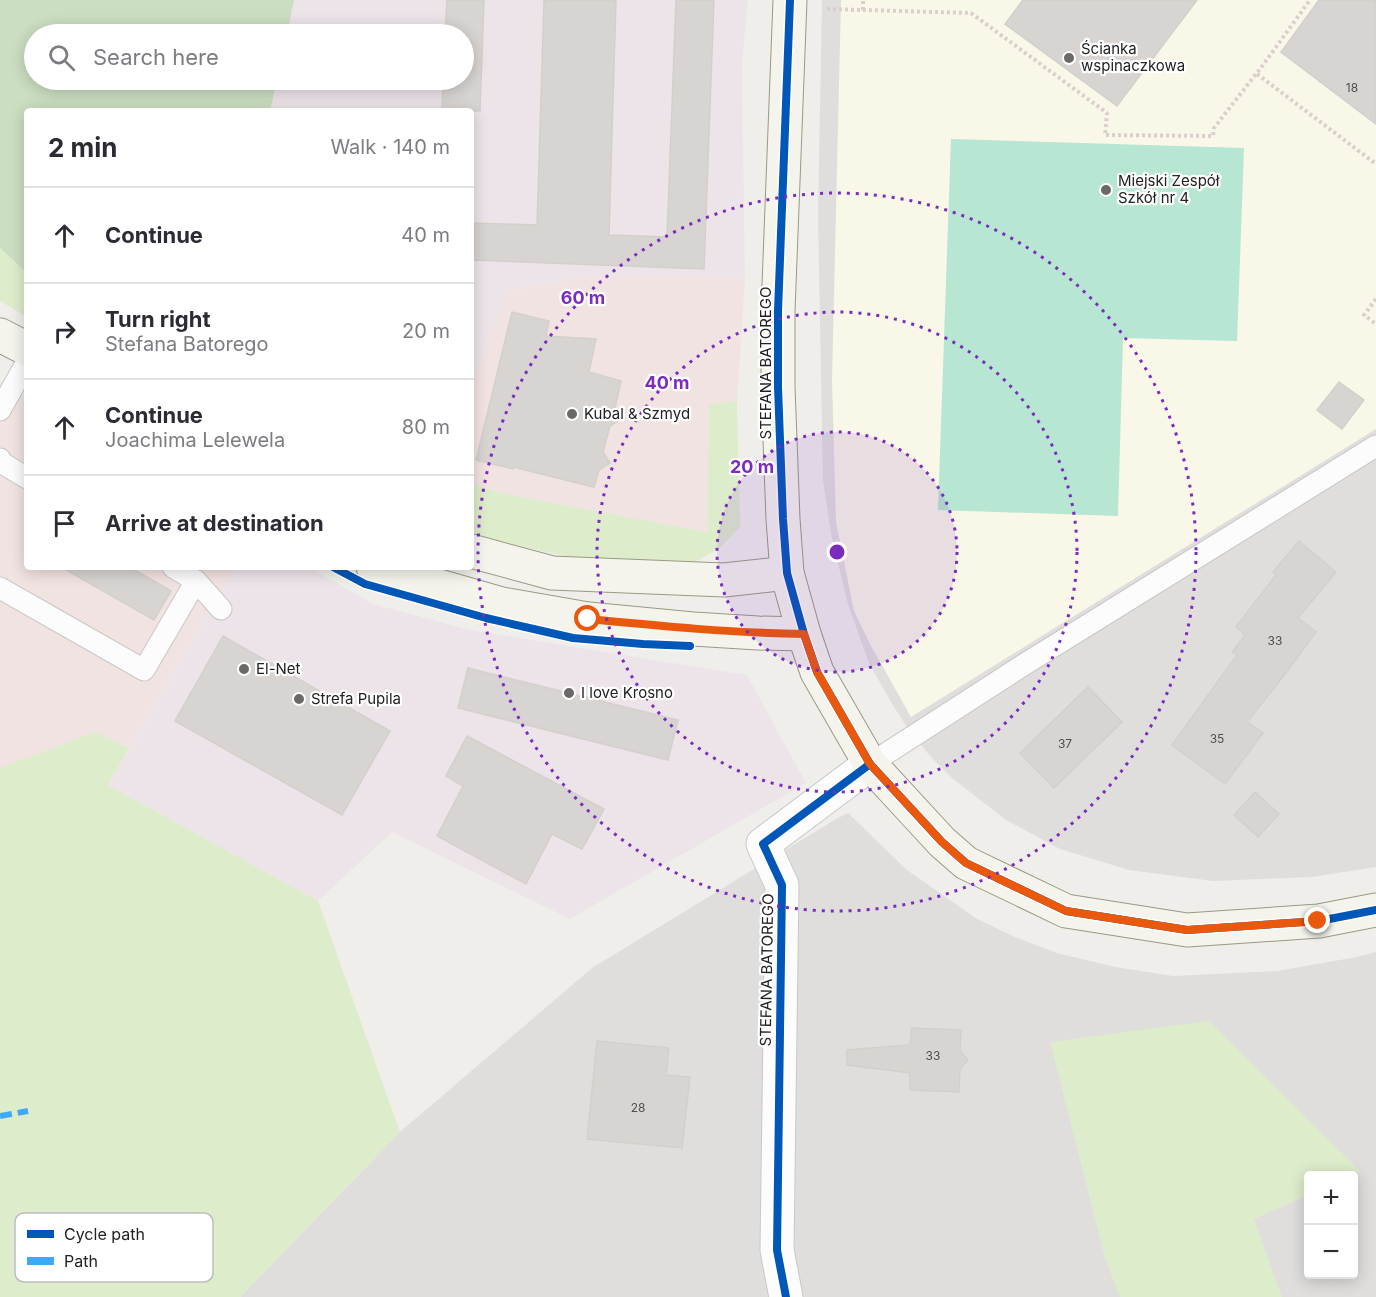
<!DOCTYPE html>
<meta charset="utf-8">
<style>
body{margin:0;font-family:Inter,sans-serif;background:#f7f7f7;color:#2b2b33}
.controls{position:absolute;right:18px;bottom:18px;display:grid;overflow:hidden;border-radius:6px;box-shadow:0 3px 15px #0003}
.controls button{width:54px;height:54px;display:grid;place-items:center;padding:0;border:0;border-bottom:2px solid #e1e1e2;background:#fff;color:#2b2b33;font:30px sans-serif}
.stop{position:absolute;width:18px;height:18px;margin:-14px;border:4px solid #ea580c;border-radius:50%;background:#fff}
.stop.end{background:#ea580c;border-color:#fff;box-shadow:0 2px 6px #0008}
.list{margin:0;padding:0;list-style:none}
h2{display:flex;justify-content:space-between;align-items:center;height:78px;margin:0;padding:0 24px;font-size:26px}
h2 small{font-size:20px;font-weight:400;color:#7c7c81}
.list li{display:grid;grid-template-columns:39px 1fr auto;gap:18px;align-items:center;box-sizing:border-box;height:96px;padding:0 24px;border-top:2px solid #e1e1e2}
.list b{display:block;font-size:22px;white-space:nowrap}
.list p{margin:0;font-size:20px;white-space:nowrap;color:#7c7c81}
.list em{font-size:20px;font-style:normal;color:#7c7c81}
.icon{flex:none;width:33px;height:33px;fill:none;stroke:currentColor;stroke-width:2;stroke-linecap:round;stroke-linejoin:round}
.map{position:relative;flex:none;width:1376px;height:1297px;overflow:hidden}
.search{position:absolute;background:#fff;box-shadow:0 3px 15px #0003;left:24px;top:24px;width:450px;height:66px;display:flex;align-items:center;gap:15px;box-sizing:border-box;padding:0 21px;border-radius:33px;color:#7c7c81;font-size:22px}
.panel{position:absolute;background:#fff;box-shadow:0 3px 15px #0003;left:24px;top:108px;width:450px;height:462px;border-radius:6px}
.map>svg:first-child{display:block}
.residential{fill:#dfdedc;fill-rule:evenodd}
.commercial{fill:#f1e3e1}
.industrial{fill:#ede4e9}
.education{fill:#f8f7e8}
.grass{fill:#ddeccb}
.forest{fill:#cbdec1}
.pitch{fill:#b7e6d2}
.building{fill:#d7d4d2;stroke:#d3d0cc;stroke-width:1.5}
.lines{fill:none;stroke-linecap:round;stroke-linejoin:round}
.lane-casing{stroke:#c9c8c7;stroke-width:23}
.street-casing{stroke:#c9c8c7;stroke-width:35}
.secondary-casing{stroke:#999a82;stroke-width:35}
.path{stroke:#dccecd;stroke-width:4;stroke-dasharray:3 3;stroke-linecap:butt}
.lane{stroke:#fdfcfc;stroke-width:21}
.street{stroke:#fdfcfc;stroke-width:33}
.secondary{stroke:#f4f4ed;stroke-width:33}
.quiet{stroke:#3fa9f5;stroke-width:6;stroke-dasharray:12 6;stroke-linecap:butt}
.cycleway-casing{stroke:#fff;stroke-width:11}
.cycleway{stroke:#0057b8;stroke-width:8}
.route{stroke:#ea580c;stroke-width:8}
.ring{fill:none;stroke:#7b2cbf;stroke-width:3;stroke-dasharray:3 6}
.poi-dot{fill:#6a6968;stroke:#fff;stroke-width:2}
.labels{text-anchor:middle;stroke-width:4.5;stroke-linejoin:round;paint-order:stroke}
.number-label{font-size:12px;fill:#4f4e4e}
.poi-label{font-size:15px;fill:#222;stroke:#fff;text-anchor:start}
.street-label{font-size:15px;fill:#222;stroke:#fff}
.key{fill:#fff;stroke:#bdbdbd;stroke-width:1.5}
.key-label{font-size:16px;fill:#222}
.centre{fill:#7b2cbf;stroke:#fff;stroke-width:3}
.ring-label{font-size:18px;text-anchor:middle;font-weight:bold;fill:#7b2cbf;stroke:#fff;stroke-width:4.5;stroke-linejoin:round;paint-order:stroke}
</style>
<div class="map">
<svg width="1376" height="1297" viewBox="0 0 1376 1297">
<rect width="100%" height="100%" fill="#f0eeeb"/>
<!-- residential -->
<g class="residential">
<path d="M822,0H1376V867L1312,877L1213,881L1129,870L1060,849L1006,820L952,778L929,755L906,725L892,704L869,663L848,604L831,534L823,479L818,217Z"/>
<path d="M848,813L907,870L977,919L1015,937L1057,953L1115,967L1173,976L1277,971L1357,957L1376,952V1297H240L400,1132L592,968L836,819ZM1308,1176H1354V1274H1308Z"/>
</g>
<!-- commercial -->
<g class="commercial">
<path d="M694,276L745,279L737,401L709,404L707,532L505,494L471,483V396L487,343L507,291L581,277Z"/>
<path d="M0,381L27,398V567H235L129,748L95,732L0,768Z"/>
</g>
<!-- industrial -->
<g class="industrial">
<path d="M294,0H748L742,64L745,279L694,276L581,277L508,291L487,343L471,396V111H270L277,80H464V34H287Z"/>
<path d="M235,567H309L373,604L470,630L747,675L806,783L570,919L392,832L318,901L108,785Z"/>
</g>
<!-- education -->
<path class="education" d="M841,0H1376V429L911,717L870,644L854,611L836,522L832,380Z"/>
<!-- grass -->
<g class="grass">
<path d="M0,248L27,273V317L0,301Z"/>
<path d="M737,401L740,527L722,546L699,560L675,567L608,565L471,536V483L505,494L707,532L709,404Z"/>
<path d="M95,732L129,748L108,785L318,901L400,1132L240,1297H0V768Z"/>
<path d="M1209,1021L1361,1172L1353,1175L1308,1176V1195L1254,1219L1282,1297H1120L1105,1258L1050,1042Z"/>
</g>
<!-- forest -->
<path class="forest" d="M0,0H294L287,34H34V80H277L270,111H27V273L0,248Z"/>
<!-- pitch -->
<path class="pitch" d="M951,139L1244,148L1237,341L1123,338L1118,516L938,510Z"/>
<!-- building -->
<g class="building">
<path d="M447,0H484L480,111H442L443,80H464V34H445Z"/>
<path d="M544,0H616L609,235L667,237L676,0H714L704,269L471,260V223L537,225Z"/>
<path d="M1023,0H1197L1117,106L1005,24Z"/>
<path d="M1319,0H1376V124L1281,52Z"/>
<path d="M512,312L549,321L546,336L596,339L589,372L621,381L615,408L621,419L610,426L603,452L610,463L599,470L594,487L513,467V469L476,460Z"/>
<path d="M1339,382L1364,400L1342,429L1317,410Z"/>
<path d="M1299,541L1336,572L1298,618L1316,632L1289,669L1247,722L1263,733L1225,784L1172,745L1237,655L1232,652L1245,635L1236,627L1276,575L1273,572Z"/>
<path d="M61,567H130L171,591L154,620Z"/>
<path d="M223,636L390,731L342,815L175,721Z"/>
<path d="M468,668L678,720L668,760L458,708Z"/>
<path d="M1088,687L1122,722L1054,788L1020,753Z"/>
<path d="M467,736L604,809L582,849L552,834L526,884L437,836L463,786L446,776Z"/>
<path d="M1255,792L1279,814L1258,837L1234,815Z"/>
<path d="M912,1028L961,1030L960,1051L968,1060L960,1069L959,1092L910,1090V1073L847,1065V1050L910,1045Z"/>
<path d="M597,1041L669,1048L666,1075L690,1077L682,1148L587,1139Z"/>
</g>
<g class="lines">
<!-- lane casing -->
<g class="lane-casing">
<g id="lane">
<path d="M0,410L27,362"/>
<path d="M0,459L2,463L27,478"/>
<path d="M196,581L221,609"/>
<path d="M0,588L144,670L196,581L173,567"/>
<path d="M870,764L1025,664L1376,446"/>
</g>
</g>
<!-- street casing -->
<g class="street-casing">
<path id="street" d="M786,1297L777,1250L782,885L763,844L870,764"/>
</g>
<!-- secondary casing -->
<g class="secondary-casing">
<g id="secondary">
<path d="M790,0L778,311V387L783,519L787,573L804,634L817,672L870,764L942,842L966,863L1066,911L1187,930L1319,921L1376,910"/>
<path d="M0,335L27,349"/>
<path d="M471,551L552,573L724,580L787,573"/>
<path d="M373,567L502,604L588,619L693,629L758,633L804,634"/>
</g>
</g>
<!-- path -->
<g class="path">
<path d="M827,9L971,13L1107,113L1105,135L1213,136L1214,128L1263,65L1310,0"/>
<path d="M863,10V0"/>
<path d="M1257,74L1376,164"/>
<path d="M1376,299L1364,315L1376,324"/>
</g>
<!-- lane -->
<use href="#lane" class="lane"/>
<!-- street -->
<use href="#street" class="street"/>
<!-- secondary -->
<use href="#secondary" class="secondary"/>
<!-- quiet -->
<path class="quiet" d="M0,1116L28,1111"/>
<!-- cycleway casing -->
<g class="cycleway-casing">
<g id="cycleway">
<path d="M790,0L778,311V387L783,519L787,573L804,634L817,672L870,764L942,842L966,863L1066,911L1187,930L1319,921L1376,910"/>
<path d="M333,567L365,584L486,618L573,638L643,644L690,646"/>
<path d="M786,1297L777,1250L782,885L763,844L870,764"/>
</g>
</g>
<!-- cycleway -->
<use href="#cycleway" class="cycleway"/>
</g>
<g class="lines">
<!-- route -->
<path class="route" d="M588,619C660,626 731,633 804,634L817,672L870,764L942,842L966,863L1066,911L1187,930L1318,921"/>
</g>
<!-- distance rings -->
<circle cx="837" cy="552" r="120" fill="#7b2cbf" fill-opacity=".12"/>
<g class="ring">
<circle cx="837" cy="552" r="120"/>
<circle cx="837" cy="552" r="240"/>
<circle cx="837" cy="552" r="359"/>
</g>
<!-- markers -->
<g class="poi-dot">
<circle cx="1069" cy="58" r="6"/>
<circle cx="1106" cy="190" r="6"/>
<circle cx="572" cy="414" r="6"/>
<circle cx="244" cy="669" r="6"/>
<circle cx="569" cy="693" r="6"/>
<circle cx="299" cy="699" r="6"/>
</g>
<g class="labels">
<!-- number labels -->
<g class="number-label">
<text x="1352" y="92">18</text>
<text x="1275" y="645">33</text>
<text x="1217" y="743">35</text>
<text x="1065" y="748">37</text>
<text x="933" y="1060">33</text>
<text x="638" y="1112">28</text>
</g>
<!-- poi labels -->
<g class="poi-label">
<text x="1081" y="54">Ścianka<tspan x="1081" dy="17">wspinaczkowa</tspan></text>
<text x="1118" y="186">Miejski Zespół<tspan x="1118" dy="17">Szkół nr 4</tspan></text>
<text x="584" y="419">Kubal &amp; Szmyd</text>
<text x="256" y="674">El-Net</text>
<text x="581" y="698">I love Krosno</text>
<text x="311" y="704">Strefa Pupila</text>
</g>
<!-- street labels -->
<g class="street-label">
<text transform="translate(766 363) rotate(-90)" y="5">STEFANA BATOREGO</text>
<text transform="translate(767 970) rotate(-89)" y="5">STEFANA BATOREGO</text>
</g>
</g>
<!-- legend -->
<rect x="15" y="1213" width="198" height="69" rx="9" class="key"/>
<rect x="27" y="1230" width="27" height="8" fill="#0057b8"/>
<rect x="27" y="1257" width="27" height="8" fill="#3fa9f5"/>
<g class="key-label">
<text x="64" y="1240">Cycle path</text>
<text x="64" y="1267">Path</text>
</g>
<circle cx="837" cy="552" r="9" class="centre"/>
<g class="ring-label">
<text x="583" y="304">60 m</text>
<text x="667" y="389">40 m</text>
<text x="752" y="473">20 m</text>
</g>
</svg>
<div class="controls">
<button>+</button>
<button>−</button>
</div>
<div class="stop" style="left:588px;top:619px"></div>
<div class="stop end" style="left:1318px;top:921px"></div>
<div class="search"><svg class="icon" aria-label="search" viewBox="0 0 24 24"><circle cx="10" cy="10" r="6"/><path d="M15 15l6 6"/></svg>Search here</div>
<section class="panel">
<h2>2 min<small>Walk · 140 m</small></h2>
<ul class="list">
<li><svg class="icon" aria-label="ahead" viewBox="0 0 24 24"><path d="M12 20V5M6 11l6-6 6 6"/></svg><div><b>Continue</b></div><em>40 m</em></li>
<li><svg class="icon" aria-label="right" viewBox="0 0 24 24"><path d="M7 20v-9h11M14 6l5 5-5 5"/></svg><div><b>Turn right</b><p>Stefana Batorego</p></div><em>20 m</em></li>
<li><svg class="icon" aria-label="ahead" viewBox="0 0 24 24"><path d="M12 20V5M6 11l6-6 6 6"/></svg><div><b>Continue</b><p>Joachima Lelewela</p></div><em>80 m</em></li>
<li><svg class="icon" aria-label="arrive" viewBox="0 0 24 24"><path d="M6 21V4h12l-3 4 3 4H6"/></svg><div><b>Arrive at destination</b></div></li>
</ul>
</section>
</div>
